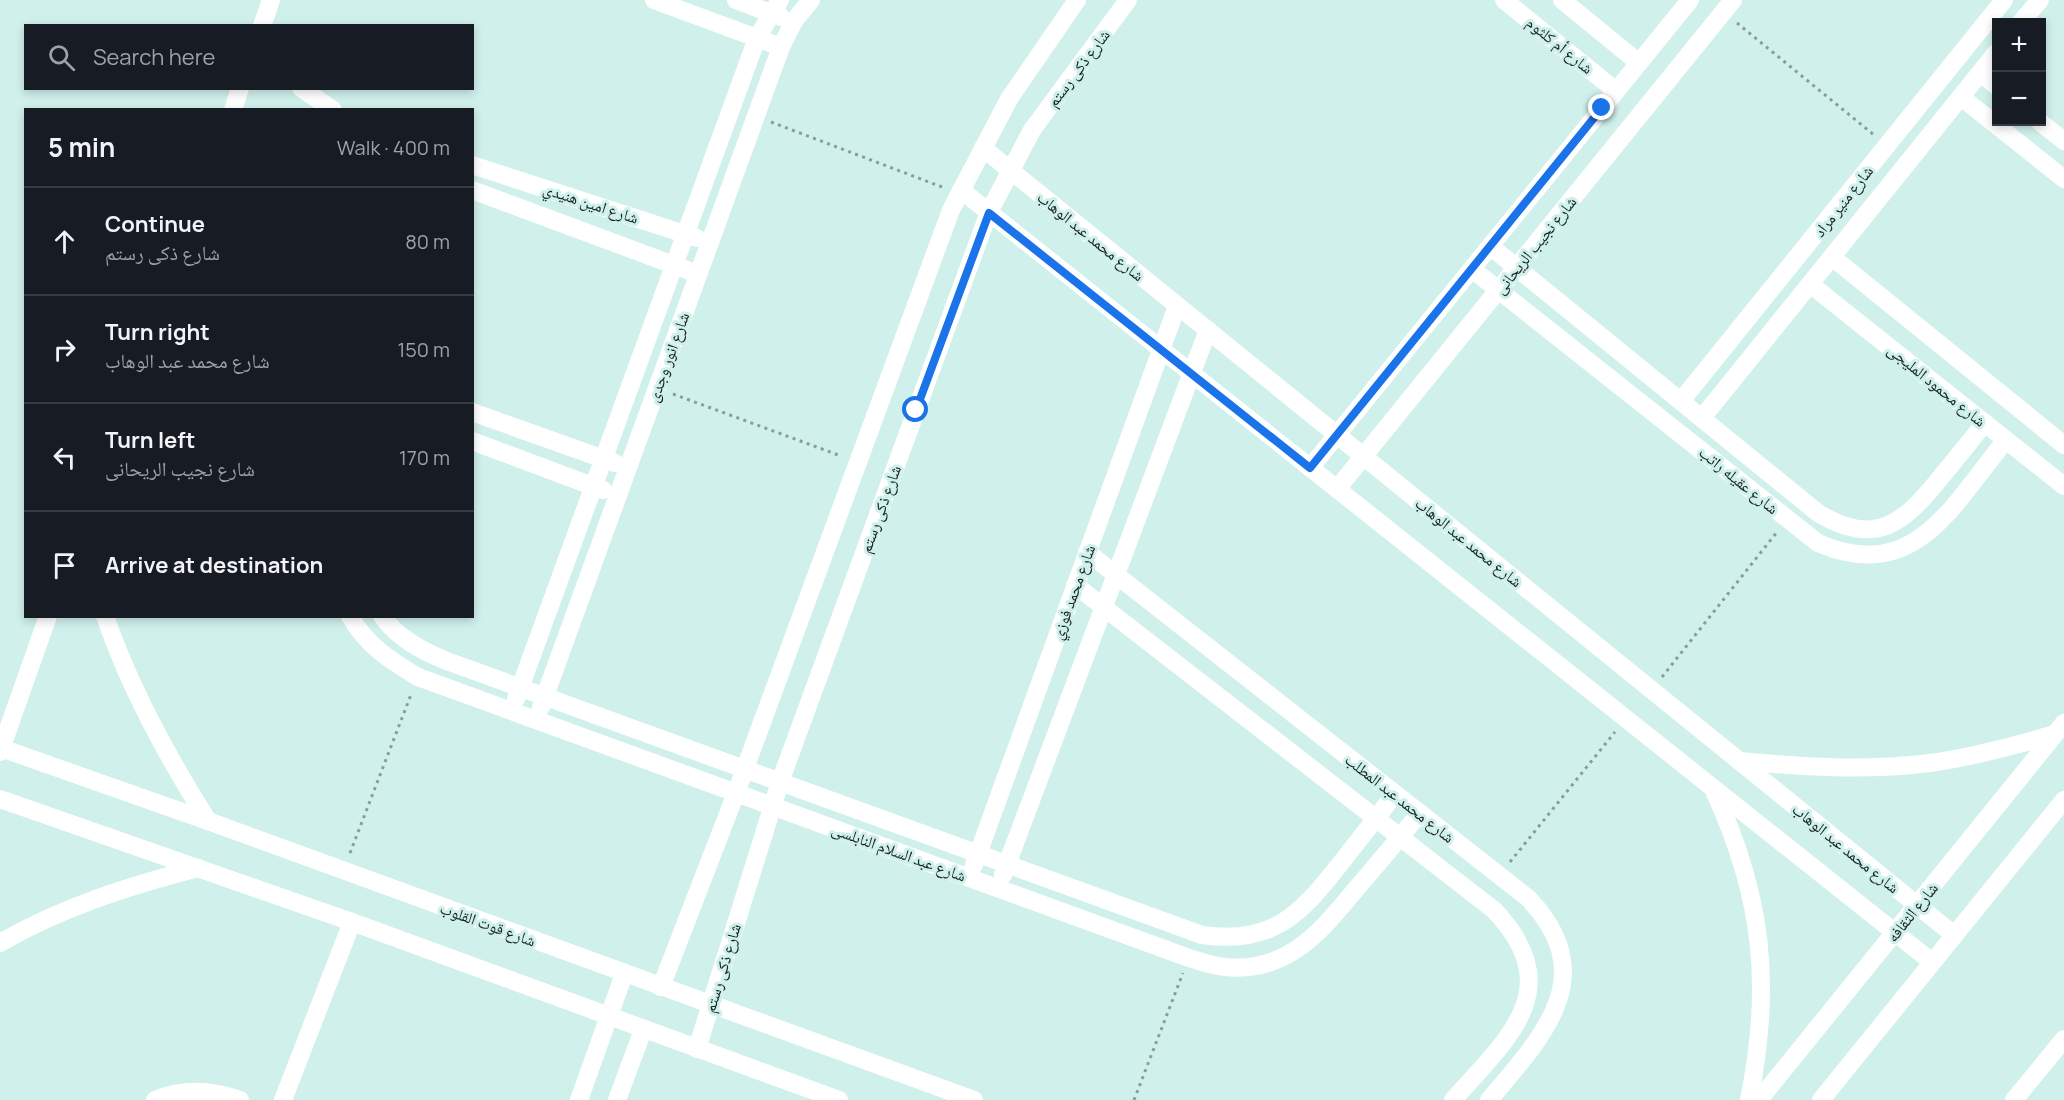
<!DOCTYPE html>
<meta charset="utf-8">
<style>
body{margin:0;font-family:Manrope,"Noto Naskh Arabic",sans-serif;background:#20242c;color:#f1f3f6}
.controls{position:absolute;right:18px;top:18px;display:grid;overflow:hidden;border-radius:0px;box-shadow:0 3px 9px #0003}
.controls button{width:54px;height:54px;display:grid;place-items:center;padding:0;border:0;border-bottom:2px solid #363941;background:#171b24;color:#f1f3f6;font:30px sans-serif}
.stop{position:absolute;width:18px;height:18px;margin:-14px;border:4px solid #1a73e8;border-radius:50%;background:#fff}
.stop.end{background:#1a73e8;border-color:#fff;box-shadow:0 2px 6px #0008}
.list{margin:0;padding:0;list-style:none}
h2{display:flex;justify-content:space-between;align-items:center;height:78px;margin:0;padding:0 24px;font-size:26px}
h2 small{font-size:20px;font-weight:400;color:#9ea1a6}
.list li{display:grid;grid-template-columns:39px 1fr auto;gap:18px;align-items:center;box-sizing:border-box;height:108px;padding:0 24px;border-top:2px solid #363941}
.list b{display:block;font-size:22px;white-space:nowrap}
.list p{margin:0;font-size:20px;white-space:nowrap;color:#9ea1a6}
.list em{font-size:20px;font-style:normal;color:#9ea1a6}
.icon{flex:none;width:33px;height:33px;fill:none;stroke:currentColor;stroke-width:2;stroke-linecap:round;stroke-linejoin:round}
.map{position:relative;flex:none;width:2064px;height:1100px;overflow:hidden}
.search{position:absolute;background:#171b24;box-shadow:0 3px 9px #0003;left:24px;top:24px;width:450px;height:66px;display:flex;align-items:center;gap:15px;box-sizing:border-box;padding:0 21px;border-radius:0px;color:#9ea1a6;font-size:22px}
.panel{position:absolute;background:#171b24;box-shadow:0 3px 9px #0003;left:24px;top:108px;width:450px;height:510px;border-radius:0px}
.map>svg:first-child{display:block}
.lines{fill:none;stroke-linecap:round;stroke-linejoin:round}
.path{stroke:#869e9b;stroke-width:3;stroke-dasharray:3 4.5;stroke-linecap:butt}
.minor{stroke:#fff;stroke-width:18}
.route{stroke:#1a73e8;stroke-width:8}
.labels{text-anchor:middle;stroke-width:6;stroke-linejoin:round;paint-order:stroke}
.street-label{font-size:16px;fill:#172321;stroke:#d0f0ec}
</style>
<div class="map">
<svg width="2064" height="1100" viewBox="0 0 2064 1100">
<rect width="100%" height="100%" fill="#d0f0ec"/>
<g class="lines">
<!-- path -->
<g class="path">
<path d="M1737,23L1874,135"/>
<path d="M771,122L942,187"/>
<path d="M673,394L841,456"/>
<path d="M1662,677L1777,532"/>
<path d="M350,853L412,692"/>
<path d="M1510,862L1615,732"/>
<path d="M1134,1100L1183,973"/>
</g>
<!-- minor -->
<g class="minor">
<path d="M654,0L781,47"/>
<path d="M736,0L781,17"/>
<path d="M1504,0L1616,91"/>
<path d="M1562,0L1639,63"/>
<path d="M2021,22L2040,0"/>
<path d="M262,26L271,0"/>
<path d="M1981,73L1996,86"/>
<path d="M301,88L333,110"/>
<path d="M1961,97L2064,179"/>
<path d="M233,110L240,88"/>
<path d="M2040,122L2064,141"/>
<path d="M983,148L1954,935"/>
<path d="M472,165L697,238"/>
<path d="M472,190L698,274"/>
<path d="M961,190L1932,962"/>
<path d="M1490,246L1818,513C1876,548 1904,523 1941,477C1956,459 1970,441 1985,423"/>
<path d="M1832,257L2064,445"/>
<path d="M1472,269L1818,543C1915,585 1952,505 2006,440"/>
<path d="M1810,284L2064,486"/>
<path d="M1681,401L2004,0"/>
<path d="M472,412L615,463"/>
<path d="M1702,418L1996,53"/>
<path d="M472,441L603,490"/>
<path d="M1310,468L1690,0"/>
<path d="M1337,489L1733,0"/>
<path d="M1087,552L1528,898C1603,976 1542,1037 1489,1100"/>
<path d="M1075,585L1494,910C1569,989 1508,1038 1453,1100"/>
<path d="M105,616C130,689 167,756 208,821"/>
<path d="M350,616C366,645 391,661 418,677L1189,958C1200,961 1213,966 1225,967C1284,973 1317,936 1351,895C1374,868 1397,841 1420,813"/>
<path d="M382,616C398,638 419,649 444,660L1202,935C1272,945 1300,915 1340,864C1359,840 1377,817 1395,794"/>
<path d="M516,699L757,38L780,0"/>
<path d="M541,707L781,47L794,21L811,0"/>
<path d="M1,748L208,821L974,1100"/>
<path d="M0,752L48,616"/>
<path d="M1739,761C1803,767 1866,771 1930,763C1973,757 2014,746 2055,734"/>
<path d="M1715,793C1763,898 1772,986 1749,1100"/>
<path d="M0,799L352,922L839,1100"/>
<path d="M974,865L1177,306"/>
<path d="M1003,875L1208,330"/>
<path d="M0,943C62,907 129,886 198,868"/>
<path d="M661,987L736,793L951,210L1009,99L1077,0"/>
<path d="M697,1049L780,782L989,212L1032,130L1128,0"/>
<path d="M155,1100C183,1088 212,1090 240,1100"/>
<path d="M283,1100L352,922"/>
<path d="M579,1100L624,974"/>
<path d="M617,1100L643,1030"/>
<path d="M1759,1100L2064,723"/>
<path d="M1821,1100L2064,800"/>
<path d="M2014,1100L2064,1039"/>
</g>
</g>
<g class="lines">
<!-- route -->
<path class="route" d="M916,410L989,213L1310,468L1602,108"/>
</g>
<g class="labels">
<!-- street labels -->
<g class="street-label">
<text transform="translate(1560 45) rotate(39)" y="6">شارع أم كلثوم</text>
<text transform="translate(1078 68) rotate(-53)" y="6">شارع ذكى رستم</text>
<text transform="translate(1843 201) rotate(-52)" y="6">شارع منير مراد</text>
<text transform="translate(591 203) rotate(18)" y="6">شارع امين هنيدي</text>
<text transform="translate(1091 236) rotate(39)" y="6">شارع محمد عبد الوهاب</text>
<text transform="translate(1535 245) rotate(-51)" y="6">شارع نجيب الريحانى</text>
<text transform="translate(668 357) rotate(-70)" y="6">شارع انور وجدى</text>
<text transform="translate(1937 385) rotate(39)" y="6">شارع محمود المليجى</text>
<text transform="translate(1739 480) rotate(39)" y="6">شارع عقيله راتب</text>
<text transform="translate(880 509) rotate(-70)" y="6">شارع ذكى رستم</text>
<text transform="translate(1469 542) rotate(39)" y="6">شارع محمد عبد الوهاب</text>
<text transform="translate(1073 592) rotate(-70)" y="6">شارع محمد فوزي</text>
<text transform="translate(1400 798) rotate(38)" y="6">شارع محمد عبد المطلب</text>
<text transform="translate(1846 848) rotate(39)" y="6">شارع محمد عبد الوهاب</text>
<text transform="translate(899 852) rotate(20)" y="6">شارع عبد السلام النابلسى</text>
<text transform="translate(1912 912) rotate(-51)" y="6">شارع الثقافه</text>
<text transform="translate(488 924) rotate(20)" y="6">شارع قوت القلوب</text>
<text transform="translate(722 968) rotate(-73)" y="6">شارع ذكى رستم</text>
</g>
</g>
</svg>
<div class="controls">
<button>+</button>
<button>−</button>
</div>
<div class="stop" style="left:916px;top:410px"></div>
<div class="stop end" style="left:1602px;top:108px"></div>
<div class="search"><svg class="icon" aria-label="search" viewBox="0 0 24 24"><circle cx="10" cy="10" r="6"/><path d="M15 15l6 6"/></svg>Search here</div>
<section class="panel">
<h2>5 min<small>Walk · 400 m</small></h2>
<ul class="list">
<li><svg class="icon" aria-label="ahead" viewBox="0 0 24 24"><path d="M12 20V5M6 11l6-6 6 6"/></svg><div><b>Continue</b><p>شارع ذكى رستم</p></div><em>80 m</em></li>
<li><svg class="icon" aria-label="right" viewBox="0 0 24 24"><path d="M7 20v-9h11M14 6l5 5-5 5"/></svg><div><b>Turn right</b><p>شارع محمد عبد الوهاب</p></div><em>150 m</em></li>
<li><svg class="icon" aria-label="left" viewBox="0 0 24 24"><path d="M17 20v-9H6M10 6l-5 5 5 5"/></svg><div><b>Turn left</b><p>شارع نجيب الريحانى</p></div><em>170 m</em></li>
<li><svg class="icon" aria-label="arrive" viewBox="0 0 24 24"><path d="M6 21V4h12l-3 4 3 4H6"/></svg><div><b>Arrive at destination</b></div></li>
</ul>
</section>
</div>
